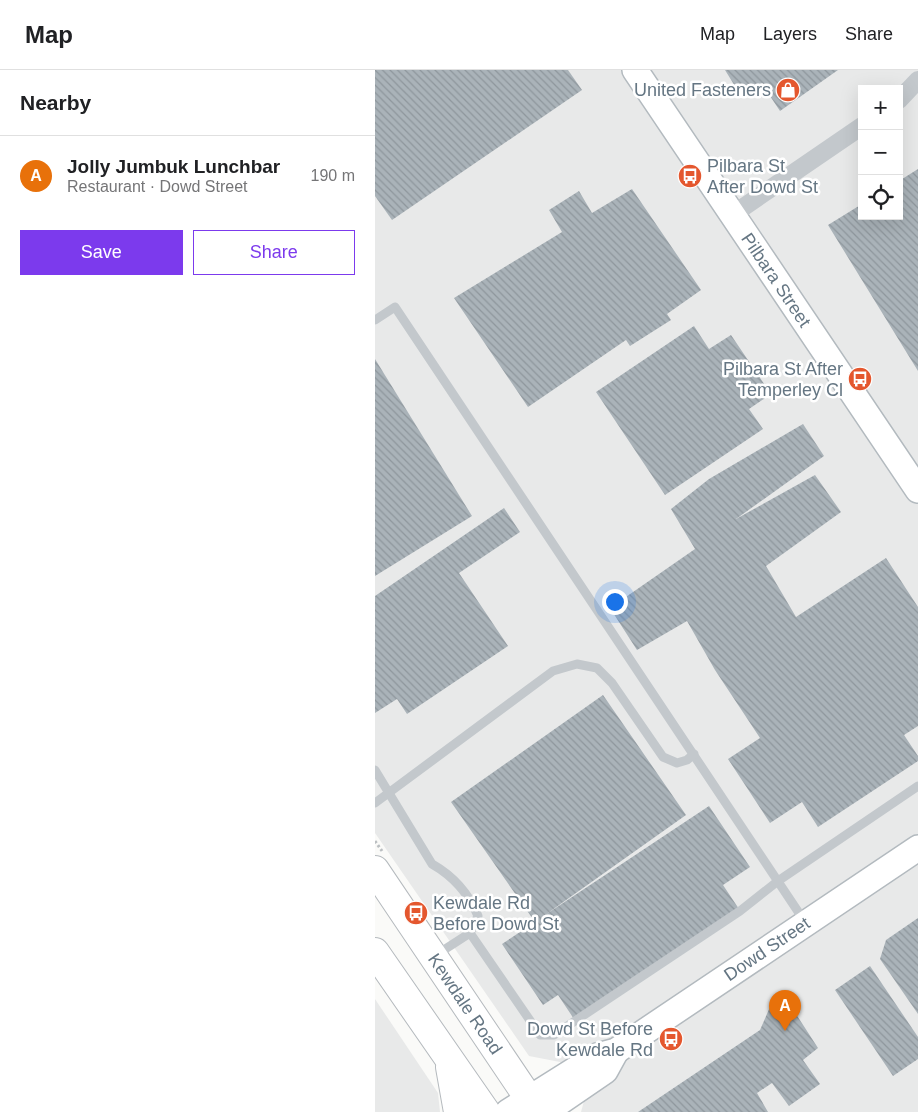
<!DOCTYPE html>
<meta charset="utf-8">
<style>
body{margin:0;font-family:Arial,sans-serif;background:#f2f2f2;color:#202124}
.controls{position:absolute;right:15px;top:15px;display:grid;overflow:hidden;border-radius:0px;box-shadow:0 5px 20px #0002}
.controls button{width:45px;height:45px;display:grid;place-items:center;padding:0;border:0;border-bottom:1px solid #e0e0e0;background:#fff;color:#202124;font:25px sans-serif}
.you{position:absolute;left:239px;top:531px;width:18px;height:18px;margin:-12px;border:4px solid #fff;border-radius:50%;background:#1a73e8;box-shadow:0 0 0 8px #1a73e833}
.badge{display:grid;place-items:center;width:32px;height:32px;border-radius:50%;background:#7c3aed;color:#fff;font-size:16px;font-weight:700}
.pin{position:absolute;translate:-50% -41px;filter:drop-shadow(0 1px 2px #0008)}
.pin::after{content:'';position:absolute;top:26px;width:18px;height:15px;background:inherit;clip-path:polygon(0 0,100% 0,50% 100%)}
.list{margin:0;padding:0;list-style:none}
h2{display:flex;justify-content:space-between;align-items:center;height:65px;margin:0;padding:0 20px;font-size:21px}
h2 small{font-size:16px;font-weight:400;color:#757577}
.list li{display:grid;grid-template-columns:32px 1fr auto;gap:15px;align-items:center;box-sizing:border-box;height:80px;padding:0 20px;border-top:1px solid #e0e0e0}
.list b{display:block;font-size:19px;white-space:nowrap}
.list p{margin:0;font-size:16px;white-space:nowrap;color:#757577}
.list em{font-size:16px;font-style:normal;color:#757577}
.actions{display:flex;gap:10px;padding:15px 20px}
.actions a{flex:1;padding:11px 0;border:1px solid #7c3aed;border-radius:0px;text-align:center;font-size:18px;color:#7c3aed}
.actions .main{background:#7c3aed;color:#fff}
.icon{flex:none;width:28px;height:28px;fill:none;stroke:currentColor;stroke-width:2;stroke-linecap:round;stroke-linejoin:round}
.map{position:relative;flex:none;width:543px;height:1042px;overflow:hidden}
header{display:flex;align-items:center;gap:30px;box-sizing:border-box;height:70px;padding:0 25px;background:#fff;border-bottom:1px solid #e0e0e0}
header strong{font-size:24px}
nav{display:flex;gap:28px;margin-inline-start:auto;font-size:18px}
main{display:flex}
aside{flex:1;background:#fff}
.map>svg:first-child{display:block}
.built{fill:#e8e9e9;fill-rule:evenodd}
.building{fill:url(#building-back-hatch)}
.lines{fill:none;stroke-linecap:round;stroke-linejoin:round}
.secondary-casing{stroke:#b3babf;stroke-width:28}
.primary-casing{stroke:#b5babe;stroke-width:30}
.path{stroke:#bbbfc2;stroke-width:3;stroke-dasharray:2.5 2.5;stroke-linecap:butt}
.lane{stroke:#c3c8cc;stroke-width:9}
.street{stroke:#c3c8cc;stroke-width:18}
.secondary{stroke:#fff;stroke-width:25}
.primary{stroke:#fff;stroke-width:28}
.labels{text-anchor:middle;stroke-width:5;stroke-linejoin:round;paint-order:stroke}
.poi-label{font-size:18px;fill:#657683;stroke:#fff;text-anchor:end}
.street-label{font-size:18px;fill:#657683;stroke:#fff}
</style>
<header>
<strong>Map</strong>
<nav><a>Map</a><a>Layers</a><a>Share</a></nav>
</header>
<main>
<aside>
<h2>Nearby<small></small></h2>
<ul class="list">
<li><span class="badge" style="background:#e8710a">A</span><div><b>Jolly Jumbuk Lunchbar</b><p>Restaurant · Dowd Street</p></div><em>190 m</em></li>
</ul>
<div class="actions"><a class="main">Save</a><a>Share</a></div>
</aside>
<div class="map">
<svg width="543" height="1042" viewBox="0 0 543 1042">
<defs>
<pattern id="building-back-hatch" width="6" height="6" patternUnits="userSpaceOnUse" patternTransform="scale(1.25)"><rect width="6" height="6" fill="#aab3b9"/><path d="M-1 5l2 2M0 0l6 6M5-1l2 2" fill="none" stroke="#8e969c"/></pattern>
</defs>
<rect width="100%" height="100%" fill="#fafaf8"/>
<!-- built -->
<g class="built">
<path d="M0,0H543V1042H206L209,1031L185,992L154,986L0,763ZM487,19H524V146H487Z"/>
<path d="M0,929L63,1023L65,1042H0Z"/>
</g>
<!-- building -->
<g class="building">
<path d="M0,0H193L207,20L17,150L0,126Z"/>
<path d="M350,0H463L405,41L387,14L366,26Z"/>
<path d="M543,99V301L453,155L487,134V146H524V111Z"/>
<path d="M257,119L326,220L292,244L296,250L255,276L251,270L153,337L79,228L187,162L174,140L204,121L217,143Z"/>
<path d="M319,256L334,279L356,265L396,324L374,339L388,359L290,425L221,322Z"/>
<path d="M0,289L97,446L0,506Z"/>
<path d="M428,354L449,386L361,449L440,405L466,442L391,496L421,547L511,488L543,537V656L529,665L543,686V691L443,757L427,732L395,753L353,689L385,668L340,600L312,551L262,580L235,538L320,479L296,439L334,409Z"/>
<path d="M129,438L145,462L84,503L133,576L32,644L22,629L0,643V526Z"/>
<path d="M228,625L311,745L170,845L334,736L375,797L348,815L364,839L199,949L183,925L168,935L127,874L160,852L76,732Z"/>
<path d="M543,848V944L505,889L511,870Z"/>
<path d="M495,896L543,967V989L518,1006L460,920Z"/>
<path d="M410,927L443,978L428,990L445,1014L414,1036L397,1013L382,1023L393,1042H263L385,960L395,937Z"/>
</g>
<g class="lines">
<!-- secondary casing -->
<g class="secondary-casing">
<g id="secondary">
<path d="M260,0L543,420"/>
<path d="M133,1042L222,986L241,981L543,778"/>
<path d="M170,1042L230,1001L241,981"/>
</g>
</g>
<!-- primary casing -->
<g class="primary-casing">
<g id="primary">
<path d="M0,800L163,1042"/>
<path d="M0,882L111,1042"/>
<path d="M75,997L83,1042"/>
</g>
</g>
<!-- path -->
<path class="path" d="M0,771L7,781"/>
<!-- lane -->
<g class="lane">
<path d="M0,250L20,237L430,852"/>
<path d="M0,700L57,794C78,806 94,824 103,846L95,863"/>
<path d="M0,733L178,601L202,594L222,598L237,613L288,687L302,693L312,690L319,684"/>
<path d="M61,885L95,863L165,965H179L365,841L403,811L543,716"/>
</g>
<!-- street -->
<g class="street">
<path d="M524,30L543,10"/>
<path d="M357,145L487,56"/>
</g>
<!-- secondary -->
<use href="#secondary" class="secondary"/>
<!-- primary -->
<use href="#primary" class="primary"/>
</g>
<!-- icons -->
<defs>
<g id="shop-disc" transform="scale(1.25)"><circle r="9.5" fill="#e4572e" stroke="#fff"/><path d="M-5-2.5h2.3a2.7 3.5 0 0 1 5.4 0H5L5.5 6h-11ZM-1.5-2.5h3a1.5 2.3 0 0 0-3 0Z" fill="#fff"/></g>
<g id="bus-disc" transform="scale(1.25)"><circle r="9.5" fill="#e4572e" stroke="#fff"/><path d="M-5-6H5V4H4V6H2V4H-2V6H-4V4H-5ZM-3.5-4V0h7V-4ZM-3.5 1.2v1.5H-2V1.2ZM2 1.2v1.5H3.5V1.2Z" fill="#fff"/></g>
</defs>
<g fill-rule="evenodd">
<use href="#shop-disc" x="413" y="20"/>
<use href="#bus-disc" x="315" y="106"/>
<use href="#bus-disc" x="485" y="309"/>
<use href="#bus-disc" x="41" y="843"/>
<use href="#bus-disc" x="296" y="969"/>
</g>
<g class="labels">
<!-- poi labels -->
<g class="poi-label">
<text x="396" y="26">United Fasteners</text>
<text x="332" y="102" text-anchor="start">Pilbara St<tspan x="332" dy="21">After Dowd St</tspan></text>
<text x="468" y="305">Pilbara St After<tspan x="468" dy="21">Temperley Cl</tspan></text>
<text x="58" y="839" text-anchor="start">Kewdale Rd<tspan x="58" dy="21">Before Dowd St</tspan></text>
<text x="278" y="965">Dowd St Before<tspan x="278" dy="21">Kewdale Rd</tspan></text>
</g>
<!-- street labels -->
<g class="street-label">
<text transform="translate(401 210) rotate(56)" y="6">Pilbara Street</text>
<text transform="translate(392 879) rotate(-34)" y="6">Dowd Street</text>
<text transform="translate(90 934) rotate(56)" y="6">Kewdale Road</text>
</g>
</g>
</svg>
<div class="controls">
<button>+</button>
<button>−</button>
<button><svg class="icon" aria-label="locate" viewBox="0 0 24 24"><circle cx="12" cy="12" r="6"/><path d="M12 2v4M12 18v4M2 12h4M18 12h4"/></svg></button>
</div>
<div class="you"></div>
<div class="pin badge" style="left:410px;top:961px;background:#e8710a">A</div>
</div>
</main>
